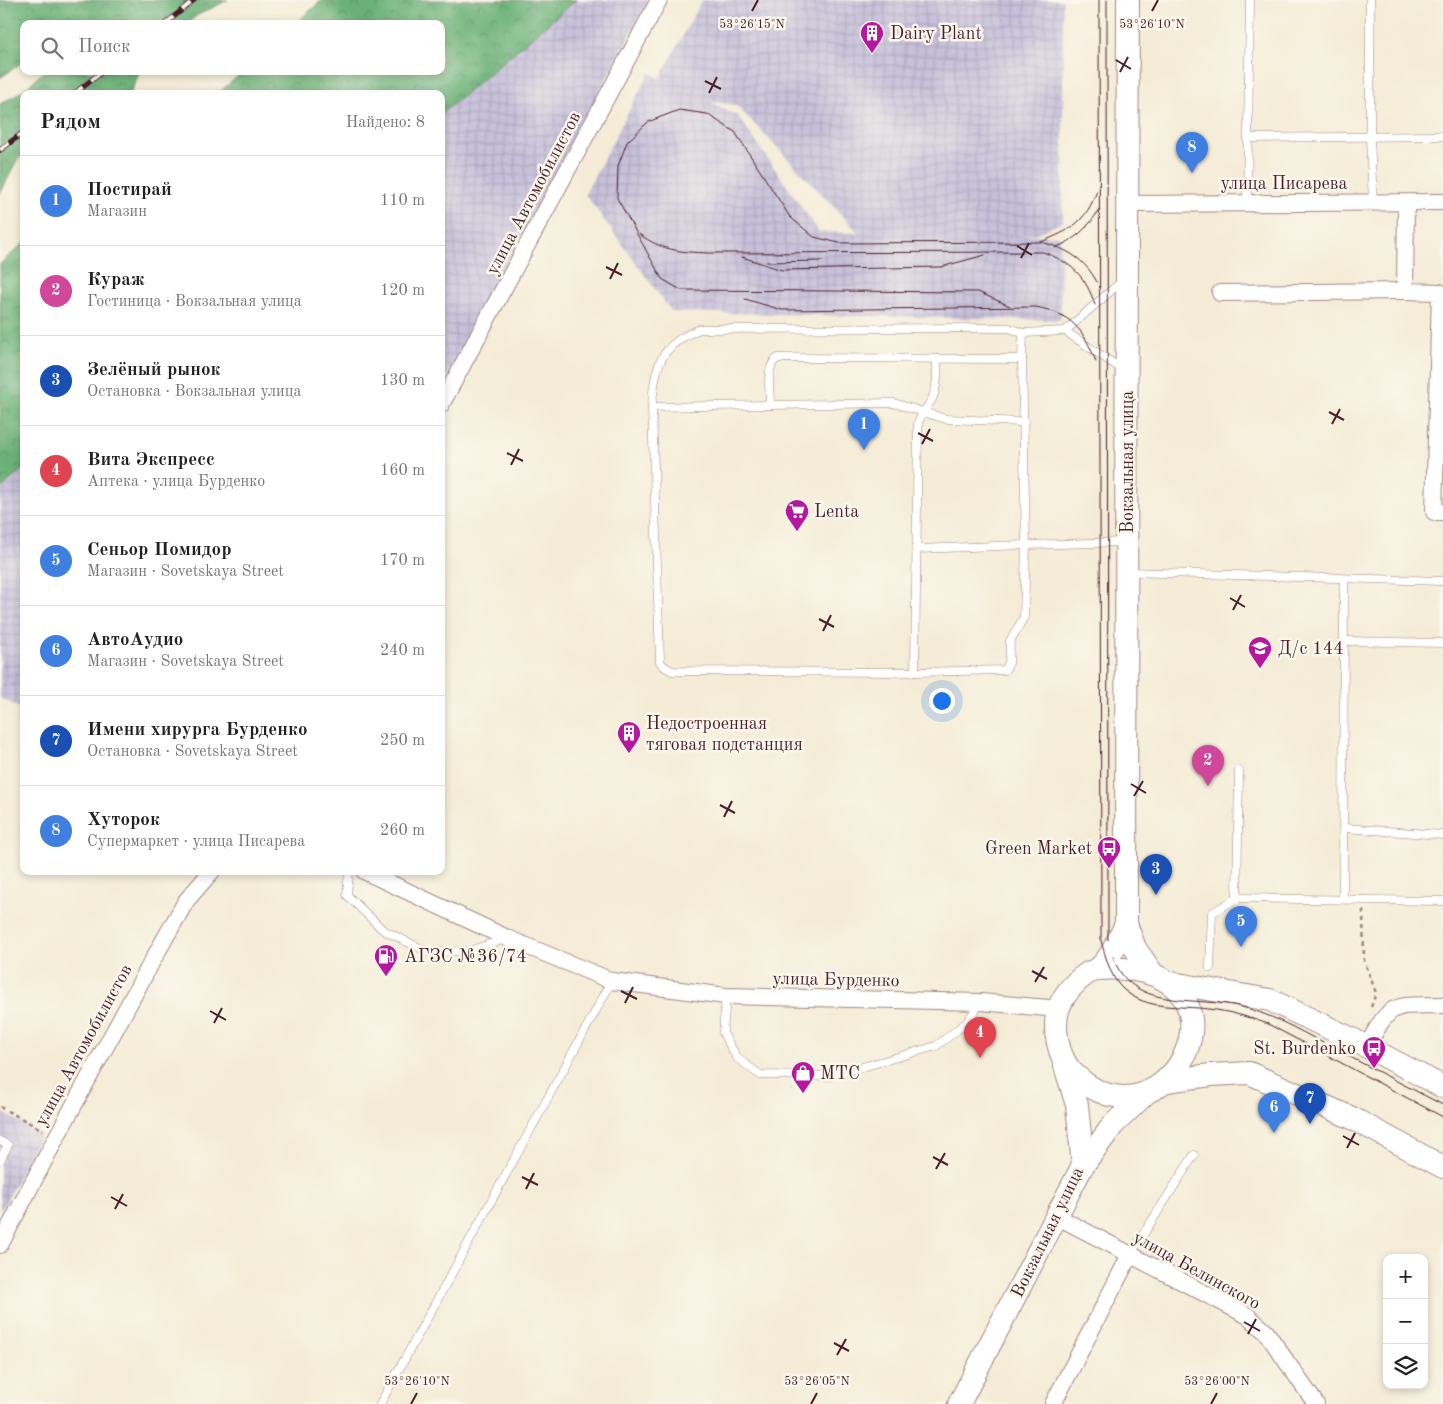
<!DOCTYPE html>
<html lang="ru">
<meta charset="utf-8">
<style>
body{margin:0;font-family:"Old Standard TT",serif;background:#f6f6f6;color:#222}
.controls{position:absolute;right:15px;bottom:15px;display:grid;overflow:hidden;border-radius:10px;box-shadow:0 2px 8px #0003}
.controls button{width:45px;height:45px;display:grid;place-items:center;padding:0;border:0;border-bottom:1px solid #e0e0e0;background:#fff;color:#222;font:25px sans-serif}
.you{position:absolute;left:941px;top:700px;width:18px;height:18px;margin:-12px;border:4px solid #fff;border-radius:50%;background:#1a73e8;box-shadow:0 0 0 8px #1a73e833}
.badge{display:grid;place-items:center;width:32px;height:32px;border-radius:50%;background:#b5179e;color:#fff;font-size:16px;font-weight:700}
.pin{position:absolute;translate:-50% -41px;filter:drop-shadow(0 1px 2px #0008)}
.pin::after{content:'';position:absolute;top:26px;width:18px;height:15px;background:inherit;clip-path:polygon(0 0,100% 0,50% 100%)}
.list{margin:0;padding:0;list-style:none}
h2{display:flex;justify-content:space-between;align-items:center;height:65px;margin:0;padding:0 20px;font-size:21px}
h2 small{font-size:16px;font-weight:400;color:#767676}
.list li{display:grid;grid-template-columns:32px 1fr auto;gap:15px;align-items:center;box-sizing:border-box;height:90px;padding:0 20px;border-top:1px solid #e0e0e0}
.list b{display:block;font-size:19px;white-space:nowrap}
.list p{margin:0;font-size:16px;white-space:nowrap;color:#767676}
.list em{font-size:16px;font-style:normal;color:#767676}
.icon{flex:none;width:28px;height:28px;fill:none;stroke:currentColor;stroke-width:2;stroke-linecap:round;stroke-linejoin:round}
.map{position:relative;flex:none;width:1443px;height:1404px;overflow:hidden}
.search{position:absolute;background:#fff;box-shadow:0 2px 8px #0003;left:20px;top:20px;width:425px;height:55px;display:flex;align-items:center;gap:12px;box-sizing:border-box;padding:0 18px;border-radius:10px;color:#767676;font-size:19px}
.panel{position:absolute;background:#fff;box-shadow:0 2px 8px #0003;left:20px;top:90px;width:425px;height:785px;border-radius:10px}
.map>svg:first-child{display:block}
.industrial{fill:url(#industrial-grid);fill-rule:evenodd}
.forest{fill:url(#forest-crowns);stroke:#5a6851}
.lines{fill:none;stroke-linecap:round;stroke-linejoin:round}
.service-casing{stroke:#9f8680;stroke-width:9}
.minor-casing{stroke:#9f8680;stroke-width:18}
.secondary-casing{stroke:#9f8680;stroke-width:24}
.path{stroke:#9f8680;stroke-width:2.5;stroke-dasharray:4 4;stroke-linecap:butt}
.service{stroke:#fff;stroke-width:8}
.minor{stroke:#fff;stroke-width:16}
.secondary{stroke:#fff;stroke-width:22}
.tram{stroke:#4a1f2b;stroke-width:1}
.rail-casing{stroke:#4a1f2b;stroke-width:5.5}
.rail{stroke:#fbf7ec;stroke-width:4;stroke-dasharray:11;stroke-linecap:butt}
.ticks{fill:none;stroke:#4a1f2b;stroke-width:2}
.labels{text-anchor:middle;stroke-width:5;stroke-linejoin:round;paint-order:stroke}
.poi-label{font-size:18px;fill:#4a1f2b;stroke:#fbf7ec;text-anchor:start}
.street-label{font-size:18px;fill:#4a1f2b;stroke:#fbf7ec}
.ticks-label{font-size:12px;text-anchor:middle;fill:#4a1f2b;stroke:#fbf7ec;stroke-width:5;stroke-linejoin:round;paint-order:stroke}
</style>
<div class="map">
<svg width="1443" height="1404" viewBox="0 0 1443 1404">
<defs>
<pattern id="industrial-grid" width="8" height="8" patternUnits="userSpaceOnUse" patternTransform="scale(1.25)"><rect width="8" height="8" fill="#c6c0da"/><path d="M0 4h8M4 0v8" fill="none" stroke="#aca5bb"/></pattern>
<pattern id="forest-crowns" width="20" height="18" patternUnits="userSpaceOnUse" patternTransform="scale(1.25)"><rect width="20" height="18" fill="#6ab177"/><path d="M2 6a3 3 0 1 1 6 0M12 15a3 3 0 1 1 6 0" fill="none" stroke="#598f62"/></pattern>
</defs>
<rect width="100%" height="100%" fill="#fbf7ec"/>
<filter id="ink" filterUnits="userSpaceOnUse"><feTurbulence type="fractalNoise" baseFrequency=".02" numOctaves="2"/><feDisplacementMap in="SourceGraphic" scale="10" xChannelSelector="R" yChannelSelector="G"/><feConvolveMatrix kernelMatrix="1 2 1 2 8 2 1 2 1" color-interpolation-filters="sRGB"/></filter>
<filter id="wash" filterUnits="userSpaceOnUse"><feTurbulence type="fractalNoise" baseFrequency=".0096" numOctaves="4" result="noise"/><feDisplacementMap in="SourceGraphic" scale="20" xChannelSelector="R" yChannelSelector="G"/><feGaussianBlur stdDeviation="1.12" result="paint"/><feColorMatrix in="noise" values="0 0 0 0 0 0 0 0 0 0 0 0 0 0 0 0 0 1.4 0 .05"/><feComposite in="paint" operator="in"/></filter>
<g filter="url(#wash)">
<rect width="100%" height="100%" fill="#f4ecd6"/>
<!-- industrial -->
<g class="industrial">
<path d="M576,0H649L441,387V114Z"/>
<path d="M702,0H1063V222L1035,234L1011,235L1060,236L1061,320L672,312L585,194L649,73L660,78ZM710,102L736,105L859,233L819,232L738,116Z"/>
<path d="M24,468V710L0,698V489Z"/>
<path d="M0,1111L41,1134L0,1213Z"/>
</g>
<!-- forest -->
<g class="forest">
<path d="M0,0H228L196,16L188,24H24V61L0,78Z"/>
<path d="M322,0H576L441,114V94H217L244,71H441V24H295Z"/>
<path d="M44,71H140L130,94H24V154L17,160L0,194V104L24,90Z"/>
<path d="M24,243V468L0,489V264Z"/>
</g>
</g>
<g filter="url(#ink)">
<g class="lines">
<!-- service casing -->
<g class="service-casing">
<g id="service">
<path d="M1370,0V137L1373,203"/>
<path d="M1249,138L1443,136"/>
<path d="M1247,203L1250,0"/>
<path d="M1121,282L1065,331L1023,333L1022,359L1026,545L1125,542"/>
<path d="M1065,331L1123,370"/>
<path d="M770,405C770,391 765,365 778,358L1022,359"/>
<path d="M652,407L894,403L946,419L1024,422"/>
<path d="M916,549L1026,545L1024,617L1010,641L1009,663L1005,670L915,672L672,671L665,667L660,662L652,407C654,367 660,344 700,329L1009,328L1023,333"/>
<path d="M1128,572L1443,581"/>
<path d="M1344,641L1443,643"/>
<path d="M915,672L918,423C921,414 928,407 932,399C938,387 937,372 937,359"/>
<path d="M1344,828L1443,835"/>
<path d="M349,871L347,895L383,930L428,952L469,951L505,939"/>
<path d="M1237,898L1239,771"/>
<path d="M1343,899L1344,579"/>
<path d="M1210,968L1212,913L1237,898L1443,901"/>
<path d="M726,996L723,1033L737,1058L760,1075L831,1076L936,1046L966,1023L981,1002"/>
<path d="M0,1141L8,1145L0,1160"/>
<path d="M1130,1255L1194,1155"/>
<path d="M380,1404L612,981"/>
</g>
</g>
<!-- minor casing -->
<g class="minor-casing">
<g id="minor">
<path d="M1406,203L1405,291L1440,292L1434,512H1443"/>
<path d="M1125,204L1443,202"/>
<path d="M1220,293L1405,291"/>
<path d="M441,405L659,0"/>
<path d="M364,871L507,938L612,981L726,996L981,1002L1059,1009"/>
<path d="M1367,1047C1391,1000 1393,1006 1443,1005"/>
<path d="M1058,1217L1248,1316L1266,1332L1316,1404"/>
<path d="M0,1245L56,1138L155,956L186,901L212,871"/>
<path d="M1053,1404L1130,1255"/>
</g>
</g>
<!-- secondary casing -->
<g class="secondary-casing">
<g id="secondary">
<path d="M1128,0C1125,308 1127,616 1126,924L1135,948L1153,974"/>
<path d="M1098,969C1272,958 1167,1167 1072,1072C1058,1057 1052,1027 1059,1007C1065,993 1074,982 1088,973C1091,971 1095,971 1098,969C1111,958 1119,938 1126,924"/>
<path d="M1172,983L1270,1000L1354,1040L1443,1087"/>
<path d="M1065,1066L1077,1105L1083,1165"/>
<path d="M1166,1081L1211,1075L1249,1073L1352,1118L1443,1167"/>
<path d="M959,1404L1083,1165L1113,1125L1147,1092"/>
</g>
</g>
<!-- path -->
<g class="path">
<path d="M1363,910L1364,960L1376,993L1370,1010"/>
<path d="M0,1107L43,1130"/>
</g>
<!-- service -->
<use href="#service" class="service"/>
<!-- minor -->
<use href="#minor" class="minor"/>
<!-- secondary -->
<use href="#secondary" class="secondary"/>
<!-- tram -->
<g class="tram">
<path d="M1099,0L1101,941C1106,957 1110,977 1123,989C1147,1011 1179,1005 1208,1009C1229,1011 1248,1017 1268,1024L1443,1117"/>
<path d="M1107,0L1108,940"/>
<path d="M639,234C663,251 680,252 709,253L1043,252C1071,262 1086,276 1095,305"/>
<path d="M1041,242C1071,230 1085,223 1097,191"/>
<path d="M1055,248C1075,240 1088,228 1099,210"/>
<path d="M742,257L782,270L941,267L985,255"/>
<path d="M767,262L822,261"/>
<path d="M745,299L782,310L1036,307C1071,314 1084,329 1096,362"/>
<path d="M1010,306L978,292L681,290L662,279L617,198L618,166L627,142L648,122L679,110L707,114L735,132L790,217L814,237L839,243L1041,242C1067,249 1084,258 1097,282"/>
<path d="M1113,957C1131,1011 1194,996 1238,1006C1269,1013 1297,1029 1325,1044C1364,1064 1404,1085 1443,1105"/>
</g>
<!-- rail casing -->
<g class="rail-casing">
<g id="rail">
<path d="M165,24L194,0"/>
<path d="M74,94L103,71"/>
<path d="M0,150L24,132"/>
</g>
</g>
<!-- rail -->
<use href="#rail" class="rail"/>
</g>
</g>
<!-- ticks -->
<path class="ticks" d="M752,11L758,0M1152,11L1158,0M1116,60L1131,69M1120,72L1128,57M705,81L721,89M709,93L717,77M1017,246L1032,255M1021,258L1029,243M606,267L622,275M610,279L618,263M1329,412L1344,420M1332,424L1340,409M918,433L933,441M922,444L930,429M507,453L523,461M511,465L519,449M1230,598L1245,607M1233,610L1241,595M819,619L834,627M823,631L831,615M1131,784L1146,793M1134,796L1143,781M720,805L735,813M724,817L732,801M1032,971L1047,979M1035,982L1044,967M621,991L637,999M625,1003L633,987M210,1011L226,1020M214,1023L222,1008M1343,1136L1359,1145M1347,1148L1355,1133M933,1157L948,1165M936,1169L945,1153M522,1177L538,1185M526,1189L534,1173M111,1197L127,1206M115,1209L123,1194M1244,1322L1260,1331M1248,1334L1256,1319M834,1343L849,1351M837,1355L846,1339M411,1404L417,1393M811,1404L817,1393M1211,1404L1217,1393"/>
<!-- icons -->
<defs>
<g id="building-pin" transform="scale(1.25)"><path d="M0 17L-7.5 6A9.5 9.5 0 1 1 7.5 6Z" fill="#b5179e" stroke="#fbf7ec"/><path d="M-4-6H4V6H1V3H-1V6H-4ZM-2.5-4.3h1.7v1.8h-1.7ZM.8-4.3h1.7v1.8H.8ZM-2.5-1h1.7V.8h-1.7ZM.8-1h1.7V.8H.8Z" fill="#fff"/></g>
<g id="supermarket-pin" transform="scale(1.25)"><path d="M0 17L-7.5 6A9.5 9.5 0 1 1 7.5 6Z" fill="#b5179e" stroke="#fbf7ec"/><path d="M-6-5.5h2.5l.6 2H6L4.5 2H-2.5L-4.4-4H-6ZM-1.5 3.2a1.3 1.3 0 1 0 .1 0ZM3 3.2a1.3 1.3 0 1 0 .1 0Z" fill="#fff"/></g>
<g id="school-pin" transform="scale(1.25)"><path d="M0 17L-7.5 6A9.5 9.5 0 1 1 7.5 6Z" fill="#b5179e" stroke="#fbf7ec"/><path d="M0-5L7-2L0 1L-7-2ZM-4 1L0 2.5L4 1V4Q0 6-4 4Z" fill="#fff"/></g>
<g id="bus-pin" transform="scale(1.25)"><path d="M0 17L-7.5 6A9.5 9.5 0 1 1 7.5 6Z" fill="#b5179e" stroke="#fbf7ec"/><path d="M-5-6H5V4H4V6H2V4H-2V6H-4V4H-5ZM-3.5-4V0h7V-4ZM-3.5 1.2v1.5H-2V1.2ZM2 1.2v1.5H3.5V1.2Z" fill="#fff"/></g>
<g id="fuel-pin" transform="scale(1.25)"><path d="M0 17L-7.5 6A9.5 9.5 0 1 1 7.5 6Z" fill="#b5179e" stroke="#fbf7ec"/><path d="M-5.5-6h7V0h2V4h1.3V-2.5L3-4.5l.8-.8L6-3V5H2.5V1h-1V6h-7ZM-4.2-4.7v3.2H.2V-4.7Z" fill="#fff"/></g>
<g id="shop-pin" transform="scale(1.25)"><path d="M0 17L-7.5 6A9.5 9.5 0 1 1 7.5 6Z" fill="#b5179e" stroke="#fbf7ec"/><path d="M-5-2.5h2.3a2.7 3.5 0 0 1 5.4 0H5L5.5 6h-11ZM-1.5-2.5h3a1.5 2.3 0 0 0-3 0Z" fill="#fff"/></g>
</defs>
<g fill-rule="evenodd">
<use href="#building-pin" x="872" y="33"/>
<use href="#supermarket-pin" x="797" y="511"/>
<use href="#school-pin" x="1260" y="648"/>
<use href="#building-pin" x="629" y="733"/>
<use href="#bus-pin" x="1109" y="848"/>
<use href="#fuel-pin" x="386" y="956"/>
<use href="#bus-pin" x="1374" y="1048"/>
<use href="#shop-pin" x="803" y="1073"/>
</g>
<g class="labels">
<!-- poi labels -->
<g class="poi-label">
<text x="890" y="39">Dairy Plant</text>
<text x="814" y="517">Lenta</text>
<text x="1278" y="654">Д/с 144</text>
<text x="646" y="729">Недостроенная<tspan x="646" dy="21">тяговая подстанция</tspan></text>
<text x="1092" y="854" text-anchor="end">Green Market</text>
<text x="404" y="962">АГЗС №36/74</text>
<text x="1356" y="1054" text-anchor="end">St. Burdenko</text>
<text x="820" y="1079">МТС</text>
</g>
<!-- street labels -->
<g class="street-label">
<text x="1284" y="189">улица Писарева</text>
<text transform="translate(533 193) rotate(-62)" y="6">улица Автомобилистов</text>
<text transform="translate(1127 462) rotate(-90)" y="6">Вокзальная улица</text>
<text transform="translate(836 979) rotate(1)" y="6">улица Бурденко</text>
<text transform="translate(83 1045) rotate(-61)" y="6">улица Автомобилистов</text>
<text transform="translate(1047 1232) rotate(-64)" y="6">Вокзальная улица</text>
<text transform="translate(1197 1270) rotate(29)" y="6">улица Белинского</text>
</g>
</g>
<g class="ticks-label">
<text x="752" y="28">53°26'15"N</text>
<text x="1152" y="28">53°26'10"N</text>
<text x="417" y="1385">53°26'10"N</text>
<text x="817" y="1385">53°26'05"N</text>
<text x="1217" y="1385">53°26'00"N</text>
</g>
</svg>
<div class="controls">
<button>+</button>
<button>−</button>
<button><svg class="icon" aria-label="layers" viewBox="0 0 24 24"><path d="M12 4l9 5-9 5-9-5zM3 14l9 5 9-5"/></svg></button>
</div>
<div class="you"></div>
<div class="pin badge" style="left:864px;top:450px;background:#3f7fe0">1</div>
<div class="pin badge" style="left:1208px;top:786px;background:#d1479c">2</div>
<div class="pin badge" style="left:1156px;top:895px;background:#1a4fb4">3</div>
<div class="pin badge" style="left:980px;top:1058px;background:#e0444e">4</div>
<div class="pin badge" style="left:1241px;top:947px;background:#3f7fe0">5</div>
<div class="pin badge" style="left:1274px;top:1133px;background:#3f7fe0">6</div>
<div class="pin badge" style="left:1310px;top:1124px;background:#1a4fb4">7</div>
<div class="pin badge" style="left:1192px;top:173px;background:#3f7fe0">8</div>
<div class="search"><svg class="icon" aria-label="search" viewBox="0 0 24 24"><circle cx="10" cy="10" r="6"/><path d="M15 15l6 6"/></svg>Поиск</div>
<section class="panel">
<h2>Рядом<small>Найдено: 8</small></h2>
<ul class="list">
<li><span class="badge" style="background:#3f7fe0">1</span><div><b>Постирай</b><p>Магазин</p></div><em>110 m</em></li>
<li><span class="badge" style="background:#d1479c">2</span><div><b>Кураж</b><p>Гостиница · Вокзальная улица</p></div><em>120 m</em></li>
<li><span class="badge" style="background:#1a4fb4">3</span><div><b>Зелёный рынок</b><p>Остановка · Вокзальная улица</p></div><em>130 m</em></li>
<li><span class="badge" style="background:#e0444e">4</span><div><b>Вита Экспресс</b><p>Аптека · улица Бурденко</p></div><em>160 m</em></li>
<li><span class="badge" style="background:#3f7fe0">5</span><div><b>Сеньор Помидор</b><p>Магазин · Sovetskaya Street</p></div><em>170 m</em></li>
<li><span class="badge" style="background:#3f7fe0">6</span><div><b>АвтоАудио</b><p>Магазин · Sovetskaya Street</p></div><em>240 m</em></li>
<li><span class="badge" style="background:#1a4fb4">7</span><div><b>Имени хирурга Бурденко</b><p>Остановка · Sovetskaya Street</p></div><em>250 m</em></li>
<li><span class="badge" style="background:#3f7fe0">8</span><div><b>Хуторок</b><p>Супермаркет · улица Писарева</p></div><em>260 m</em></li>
</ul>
</section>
</div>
